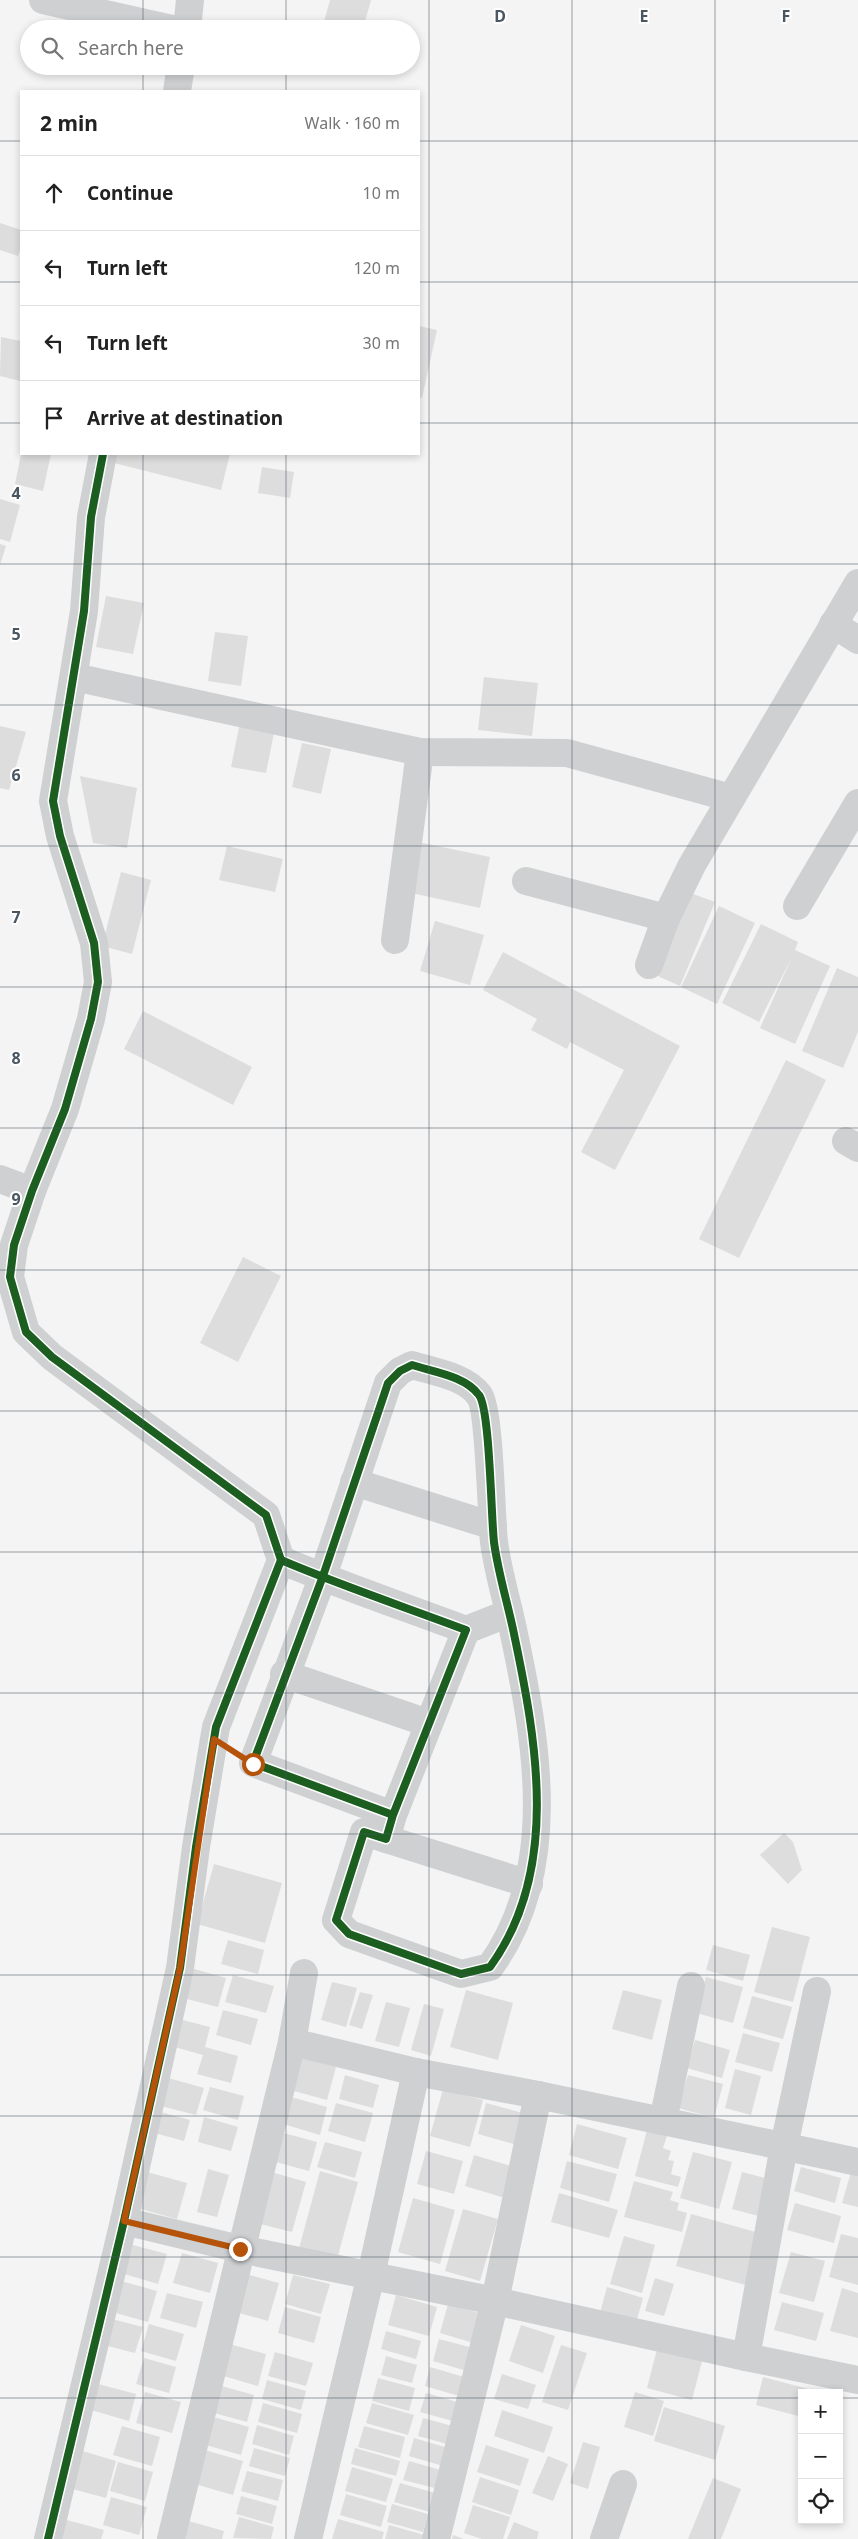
<!DOCTYPE html>
<meta charset="utf-8">
<style>
body{margin:0;font-family:"Noto Sans",sans-serif;background:#f2f2f2;color:#222}
.controls{position:absolute;right:15px;bottom:15px;display:grid;overflow:hidden;border-radius:0px;box-shadow:0 2px 8px #0003}
.controls button{width:45px;height:45px;display:grid;place-items:center;padding:0;border:0;border-bottom:1px solid #e0e0e0;background:#fff;color:#222;font:25px sans-serif}
.stop{position:absolute;width:15px;height:15px;margin:-11px;border:4px solid #b45309;border-radius:50%;background:#fff}
.stop.end{background:#b45309;border-color:#fff;box-shadow:0 1px 5px #0008}
.list{margin:0;padding:0;list-style:none}
h2{display:flex;justify-content:space-between;align-items:center;height:65px;margin:0;padding:0 20px;font-size:21px}
h2 small{font-size:16px;font-weight:400;color:#767676}
.list li{display:grid;grid-template-columns:32px 1fr auto;gap:15px;align-items:center;box-sizing:border-box;height:75px;padding:0 20px;border-top:1px solid #e0e0e0}
.list b{display:block;font-size:19px;white-space:nowrap}
.list em{font-size:16px;font-style:normal;color:#767676}
.icon{flex:none;width:28px;height:28px;fill:none;stroke:currentColor;stroke-width:2;stroke-linecap:round;stroke-linejoin:round}
.map{position:relative;flex:none;width:858px;height:2539px;overflow:hidden}
.search{position:absolute;background:#fff;box-shadow:0 2px 8px #0003;left:20px;top:20px;width:400px;height:55px;display:flex;align-items:center;gap:12px;box-sizing:border-box;padding:0 18px;border-radius:28px;color:#767676;font-size:19px}
.panel{position:absolute;background:#fff;box-shadow:0 2px 8px #0003;left:20px;top:90px;width:400px;height:365px;border-radius:0px}
.map>svg:first-child{display:block}
.building{fill:#ddddde}
.lines{fill:none;stroke-linecap:round;stroke-linejoin:round}
.minor{stroke:#ced0d2;stroke-width:28}
.cycleway-casing{stroke:#fff;stroke-width:11}
.cycleway{stroke:#1b5e20;stroke-width:8}
.route{stroke:#b45309;stroke-width:6}
.grid{fill:none;stroke:#4a5661;stroke-width:1;stroke-opacity:0.55}
.grid-label{font-size:16px;text-anchor:middle;font-weight:bold;fill:#4a5661;stroke:#fff;stroke-width:4;stroke-linejoin:round;paint-order:stroke}
</style>
<div class="map">
<svg width="858" height="2539" viewBox="0 0 858 2539">
<rect width="100%" height="100%" fill="#f4f4f4"/>
<!-- building -->
<g class="building">
<path d="M330,0H371L363,29H322Z"/>
<path d="M0,223L21,230V247L18,256L0,250Z"/>
<path d="M419,326L437,330L422,398L419,397Z"/>
<path d="M1,337L21,341L20,381L0,376Z"/>
<path d="M21,454H51L43,491L15,484Z"/>
<path d="M116,454H230L221,490L114,463Z"/>
<path d="M262,467L294,472L290,498L258,493Z"/>
<path d="M0,499L20,505L10,542L0,539Z"/>
<path d="M0,544L6,546L0,565Z"/>
<path d="M106,596L144,603L133,654L96,647Z"/>
<path d="M215,632L248,636L241,686L208,681Z"/>
<path d="M484,677L538,683L532,736L478,730Z"/>
<path d="M276,723L266,773L231,767L239,727Z"/>
<path d="M0,726L26,732L9,790L0,788Z"/>
<path d="M302,743L331,749L321,794L292,787Z"/>
<path d="M80,776L137,788L127,848L93,843Z"/>
<path d="M418,842L490,857L480,908L407,892Z"/>
<path d="M227,846L283,859L275,892L219,880Z"/>
<path d="M121,872L151,880L132,954L102,946Z"/>
<path d="M685,891L715,902L680,986L651,973Z"/>
<path d="M719,906L755,923L717,1004L681,987Z"/>
<path d="M435,921L484,935L470,985L420,971Z"/>
<path d="M761,924L798,942L795,950L830,966L795,1044L760,1028L792,957L759,1022L722,1003Z"/>
<path d="M503,952L680,1046L615,1170L581,1152L624,1070L570,1042L567,1049L531,1030L537,1019L483,990Z"/>
<path d="M837,968L858,977V1032L843,1068L802,1051Z"/>
<path d="M143,1011L252,1067L233,1105L124,1049Z"/>
<path d="M786,1060L826,1080L739,1258L699,1239Z"/>
<path d="M243,1257L281,1276L238,1362L200,1343Z"/>
<path d="M784,1833L793,1842L802,1870L788,1884L760,1855Z"/>
<path d="M214,1864L282,1883L265,1943L197,1924Z"/>
<path d="M772,1927L810,1937L793,2002L754,1992Z"/>
<path d="M228,1940L264,1950L258,1974L221,1964Z"/>
<path d="M713,1945L750,1955L743,1981L706,1970Z"/>
<path d="M191,1968L226,1978L218,2007L183,1998Z"/>
<path d="M233,1975L274,1986L266,2013L225,2002Z"/>
<path d="M706,1977L743,1987L733,2023L696,2013Z"/>
<path d="M332,1982L357,1988L346,2027L321,2020Z"/>
<path d="M466,1990L513,2003L498,2060L450,2047Z"/>
<path d="M623,1990L662,2000L652,2040L612,2029Z"/>
<path d="M360,1992L373,1995L362,2029L349,2025Z"/>
<path d="M752,1996L792,2007L783,2039L743,2028Z"/>
<path d="M386,2002L410,2008L399,2047L375,2041Z"/>
<path d="M424,2004L444,2009L431,2056L411,2050Z"/>
<path d="M223,2010L258,2019L251,2045L216,2035Z"/>
<path d="M175,2018L210,2027L205,2047L238,2056L231,2083L197,2074L203,2055L167,2045Z"/>
<path d="M743,2033L780,2043L772,2072L735,2062Z"/>
<path d="M695,2040L730,2050L722,2078L687,2068Z"/>
<path d="M299,2057L336,2067L327,2100L290,2090Z"/>
<path d="M735,2069L761,2076L751,2115L725,2108Z"/>
<path d="M345,2075L379,2085L373,2108L339,2099Z"/>
<path d="M688,2075L723,2084L714,2118L678,2108Z"/>
<path d="M165,2077L204,2088L196,2115L157,2105Z"/>
<path d="M210,2087L244,2096L238,2120L203,2110Z"/>
<path d="M443,2089L483,2100L470,2147L430,2136Z"/>
<path d="M291,2097L327,2107L320,2135L283,2124Z"/>
<path d="M336,2103L373,2113L365,2142L328,2131Z"/>
<path d="M486,2103L526,2114L517,2145L478,2134Z"/>
<path d="M157,2111L190,2120L184,2141L151,2132Z"/>
<path d="M204,2117L238,2127L231,2151L198,2142Z"/>
<path d="M577,2124L627,2138L618,2169L569,2155Z"/>
<path d="M647,2130L667,2136L663,2148L671,2151L668,2160L674,2161L671,2174L681,2177L678,2187L635,2176Z"/>
<path d="M280,2132L317,2142L309,2171L272,2161Z"/>
<path d="M325,2142L362,2152L355,2178L317,2167Z"/>
<path d="M426,2151L463,2161L454,2194L417,2184Z"/>
<path d="M693,2152L732,2162L719,2209L680,2198Z"/>
<path d="M474,2155L514,2167L505,2198L465,2186Z"/>
<path d="M567,2161L617,2174L609,2202L560,2188Z"/>
<path d="M801,2167L841,2178L835,2203L794,2191Z"/>
<path d="M208,2169L229,2175L217,2217L197,2212Z"/>
<path d="M320,2171L358,2182L336,2263L298,2252Z"/>
<path d="M147,2172L187,2183L177,2219L137,2208Z"/>
<path d="M271,2172L306,2182L292,2232L256,2223Z"/>
<path d="M742,2172L776,2181L766,2218L732,2209Z"/>
<path d="M851,2172L858,2174V2207L842,2203Z"/>
<path d="M634,2181L673,2192L670,2200L679,2203L677,2210L687,2213L682,2232L624,2217Z"/>
<path d="M559,2193L618,2210L609,2238L551,2222Z"/>
<path d="M413,2198L455,2210L440,2264L398,2252Z"/>
<path d="M795,2203L841,2216L834,2243L787,2230Z"/>
<path d="M463,2209L498,2219L480,2281L445,2271Z"/>
<path d="M691,2214L763,2234L749,2286L676,2266Z"/>
<path d="M841,2234L858,2238V2285L829,2277Z"/>
<path d="M624,2236L655,2245L642,2293L610,2284Z"/>
<path d="M129,2244L167,2254L158,2284L121,2273Z"/>
<path d="M791,2252L825,2261L814,2302L779,2293Z"/>
<path d="M182,2253L218,2263L210,2293L173,2283Z"/>
<path d="M242,2273L279,2283L268,2321L232,2311Z"/>
<path d="M293,2275L330,2284L321,2314L285,2304Z"/>
<path d="M655,2278L674,2284L664,2316L645,2311Z"/>
<path d="M121,2281L157,2291L148,2322L112,2312Z"/>
<path d="M607,2287L643,2298L636,2323L600,2313Z"/>
<path d="M842,2288L858,2293V2338L830,2331Z"/>
<path d="M167,2293L203,2302L196,2328L160,2318Z"/>
<path d="M396,2295L437,2307L429,2336L388,2325Z"/>
<path d="M782,2302L824,2313L816,2341L774,2330Z"/>
<path d="M448,2304L486,2315L477,2344L440,2333Z"/>
<path d="M285,2307L321,2317L314,2343L278,2333Z"/>
<path d="M108,2318L143,2327L135,2353L100,2344Z"/>
<path d="M149,2324L184,2334L176,2361L141,2351Z"/>
<path d="M521,2325L555,2336L543,2373L509,2361Z"/>
<path d="M386,2331L421,2341L416,2359L381,2349Z"/>
<path d="M439,2339L473,2348L467,2371L433,2361Z"/>
<path d="M229,2344L266,2354L258,2386L220,2375Z"/>
<path d="M561,2345L587,2353L568,2410L542,2402Z"/>
<path d="M657,2349L702,2361L692,2400L647,2388Z"/>
<path d="M275,2352L313,2363L306,2386L268,2376Z"/>
<path d="M386,2356L417,2365L412,2383L381,2375Z"/>
<path d="M144,2358L176,2367L169,2393L136,2384Z"/>
<path d="M430,2367L464,2377L459,2396L425,2386Z"/>
<path d="M502,2374L536,2385L528,2409L494,2399Z"/>
<path d="M763,2377L812,2390L811,2393H802V2417L756,2405Z"/>
<path d="M378,2378L415,2388L409,2411L372,2401Z"/>
<path d="M267,2380L306,2391L301,2410L262,2399Z"/>
<path d="M98,2384L136,2394L129,2421L91,2410Z"/>
<path d="M218,2385L254,2395L247,2422L210,2412Z"/>
<path d="M145,2392L181,2402L172,2433L136,2423Z"/>
<path d="M635,2392L664,2401L653,2436L624,2427Z"/>
<path d="M426,2393L461,2403L456,2422L420,2412Z"/>
<path d="M263,2403L302,2414L297,2433L258,2422Z"/>
<path d="M372,2403L414,2415L408,2435L366,2423Z"/>
<path d="M664,2407L725,2426L715,2460L654,2441Z"/>
<path d="M502,2410L553,2427L544,2453L494,2436Z"/>
<path d="M210,2416L249,2427L241,2455L202,2444Z"/>
<path d="M423,2418L456,2427L451,2445L418,2436Z"/>
<path d="M257,2425L294,2436L289,2455L252,2444Z"/>
<path d="M122,2426L160,2437L152,2466L113,2455Z"/>
<path d="M364,2426L405,2437L400,2458L358,2447Z"/>
<path d="M414,2438L448,2448L443,2466L409,2456Z"/>
<path d="M583,2442L600,2447L588,2489L570,2483Z"/>
<path d="M486,2445L529,2459L520,2486L477,2472Z"/>
<path d="M254,2448L290,2458L285,2476L249,2466Z"/>
<path d="M355,2448L400,2461L396,2476L351,2464Z"/>
<path d="M76,2449L116,2461L106,2498L65,2487Z"/>
<path d="M201,2449L243,2461L233,2495L191,2483Z"/>
<path d="M548,2456L568,2464L553,2501L532,2493Z"/>
<path d="M409,2461L444,2471L439,2489L403,2480Z"/>
<path d="M118,2462L153,2472L145,2501L110,2491Z"/>
<path d="M352,2467L393,2479L386,2502L345,2491Z"/>
<path d="M247,2471L283,2480L278,2501L241,2491Z"/>
<path d="M480,2477L519,2490L511,2515L472,2502Z"/>
<path d="M713,2478L741,2489L721,2539H688Z"/>
<path d="M400,2483L435,2493L430,2512L394,2502Z"/>
<path d="M346,2494L387,2506L381,2527L340,2515Z"/>
<path d="M241,2496L277,2506L272,2524L236,2514Z"/>
<path d="M111,2497L147,2507L139,2535L103,2525Z"/>
<path d="M392,2504L428,2514L423,2532L387,2522Z"/>
<path d="M473,2505L510,2517L503,2539H482L464,2533Z"/>
<path d="M239,2517L274,2527L271,2539L233,2538Z"/>
<path d="M63,2519L104,2530L101,2539H57Z"/>
<path d="M338,2519L384,2532L382,2539H332Z"/>
<path d="M185,2520L224,2531L222,2539H179Z"/>
<path d="M514,2522L539,2532L537,2539H507Z"/>
<path d="M389,2525L428,2536L427,2539H385Z"/>
<path d="M453,2535L464,2539H452Z"/>
</g>
<g class="lines">
<!-- minor -->
<g class="minor">
<path d="M43,0L172,29"/>
<path d="M187,29L190,0"/>
<path d="M177,91L181,66"/>
<path d="M833,624L858,640"/>
<path d="M74,677L420,752L567,753L731,798"/>
<path d="M526,881L666,918"/>
<path d="M797,906L858,803"/>
<path d="M395,940L420,752"/>
<path d="M649,965L666,918L692,865L858,583"/>
<path d="M846,1141L858,1148"/>
<path d="M0,1179L32,1191"/>
<path d="M354,1482L493,1526"/>
<path d="M281,1560C342,1586 405,1607 466,1630L393,1815L253,1763L323,1576L388,1383L400,1371L412,1365C434,1372 465,1376 479,1395C490,1409 491,1517 494,1542C498,1573 508,1604 514,1634C537,1743 560,1871 490,1967L461,1974L349,1934L336,1920L364,1832L386,1839L393,1815"/>
<path d="M466,1630L509,1613"/>
<path d="M284,1674L428,1723"/>
<path d="M386,1839L529,1884"/>
<path d="M292,2042L416,2072L538,2095L858,2162"/>
<path d="M663,2121L691,1986"/>
<path d="M124,2221L240,2249L495,2301L538,2095"/>
<path d="M746,2357L858,2380"/>
<path d="M48,2539L124,2221L180,1968L196,1847L216,1727L281,1560L266,1515L52,1357L26,1332L10,1277L14,1245L32,1191L65,1109L91,1019L98,982L94,943L60,836L53,801L84,611L91,517L103,454"/>
<path d="M171,2539L292,2042L304,1973"/>
<path d="M308,2539L371,2275L416,2072"/>
<path d="M436,2539L495,2301L746,2357L784,2146L817,1991"/>
<path d="M604,2539L623,2484"/>
</g>
<!-- cycleway casing -->
<g class="cycleway-casing">
<g id="cycleway">
<path d="M281,1560C342,1586 405,1607 466,1630L393,1815L253,1763L323,1576L388,1383L400,1371L412,1365C434,1372 465,1376 479,1395C490,1409 491,1517 494,1542C498,1573 508,1604 514,1634C537,1743 560,1871 490,1967L461,1974L349,1934L336,1920L364,1832L386,1839L393,1815"/>
<path d="M48,2539L124,2221L180,1968L196,1847L216,1727L281,1560L266,1515L52,1357L26,1332L10,1277L14,1245L32,1191L65,1109L91,1019L98,982L94,943L60,836L53,801L84,611L91,517L103,454"/>
</g>
</g>
<!-- cycleway -->
<use href="#cycleway" class="cycleway"/>
</g>
<g class="lines">
<!-- route -->
<path class="route" d="M240,2249L124,2221L180,1968L214,1739L253,1764"/>
</g>
<!-- grid -->
<path class="grid" d="M143,0V29M286,0V29M429,0V2539M572,0V2539M715,0V2539M143,66V91M286,66V91M0,141H21M419,141H858M0,282H21M419,282H858M0,423H21M419,423H858M143,454V2539M286,454V2539M0,564H858M0,705H858M0,846H858M0,987H858M0,1128H858M0,1270H858M0,1411H858M0,1552H858M0,1693H858M0,1834H858M0,1975H858M0,2116H858M0,2257H858M0,2398H802M839,2398H858"/>
<g class="grid-label">
<text x="500" y="22">D</text>
<text x="644" y="22">E</text>
<text x="786" y="22">F</text>
<text x="16" y="499">4</text>
<text x="16" y="640">5</text>
<text x="16" y="781">6</text>
<text x="16" y="923">7</text>
<text x="16" y="1064">8</text>
<text x="16" y="1205">9</text>
</g>
</svg>
<div class="controls">
<button>+</button>
<button>−</button>
<button><svg class="icon" aria-label="locate" viewBox="0 0 24 24"><circle cx="12" cy="12" r="6"/><path d="M12 2v4M12 18v4M2 12h4M18 12h4"/></svg></button>
</div>
<div class="stop" style="left:253px;top:1764px"></div>
<div class="stop end" style="left:240px;top:2249px"></div>
<div class="search"><svg class="icon" aria-label="search" viewBox="0 0 24 24"><circle cx="10" cy="10" r="6"/><path d="M15 15l6 6"/></svg>Search here</div>
<section class="panel">
<h2>2 min<small>Walk · 160 m</small></h2>
<ul class="list">
<li><svg class="icon" aria-label="ahead" viewBox="0 0 24 24"><path d="M12 20V5M6 11l6-6 6 6"/></svg><div><b>Continue</b></div><em>10 m</em></li>
<li><svg class="icon" aria-label="left" viewBox="0 0 24 24"><path d="M17 20v-9H6M10 6l-5 5 5 5"/></svg><div><b>Turn left</b></div><em>120 m</em></li>
<li><svg class="icon" aria-label="left" viewBox="0 0 24 24"><path d="M17 20v-9H6M10 6l-5 5 5 5"/></svg><div><b>Turn left</b></div><em>30 m</em></li>
<li><svg class="icon" aria-label="arrive" viewBox="0 0 24 24"><path d="M6 21V4h12l-3 4 3 4H6"/></svg><div><b>Arrive at destination</b></div></li>
</ul>
</section>
</div>
